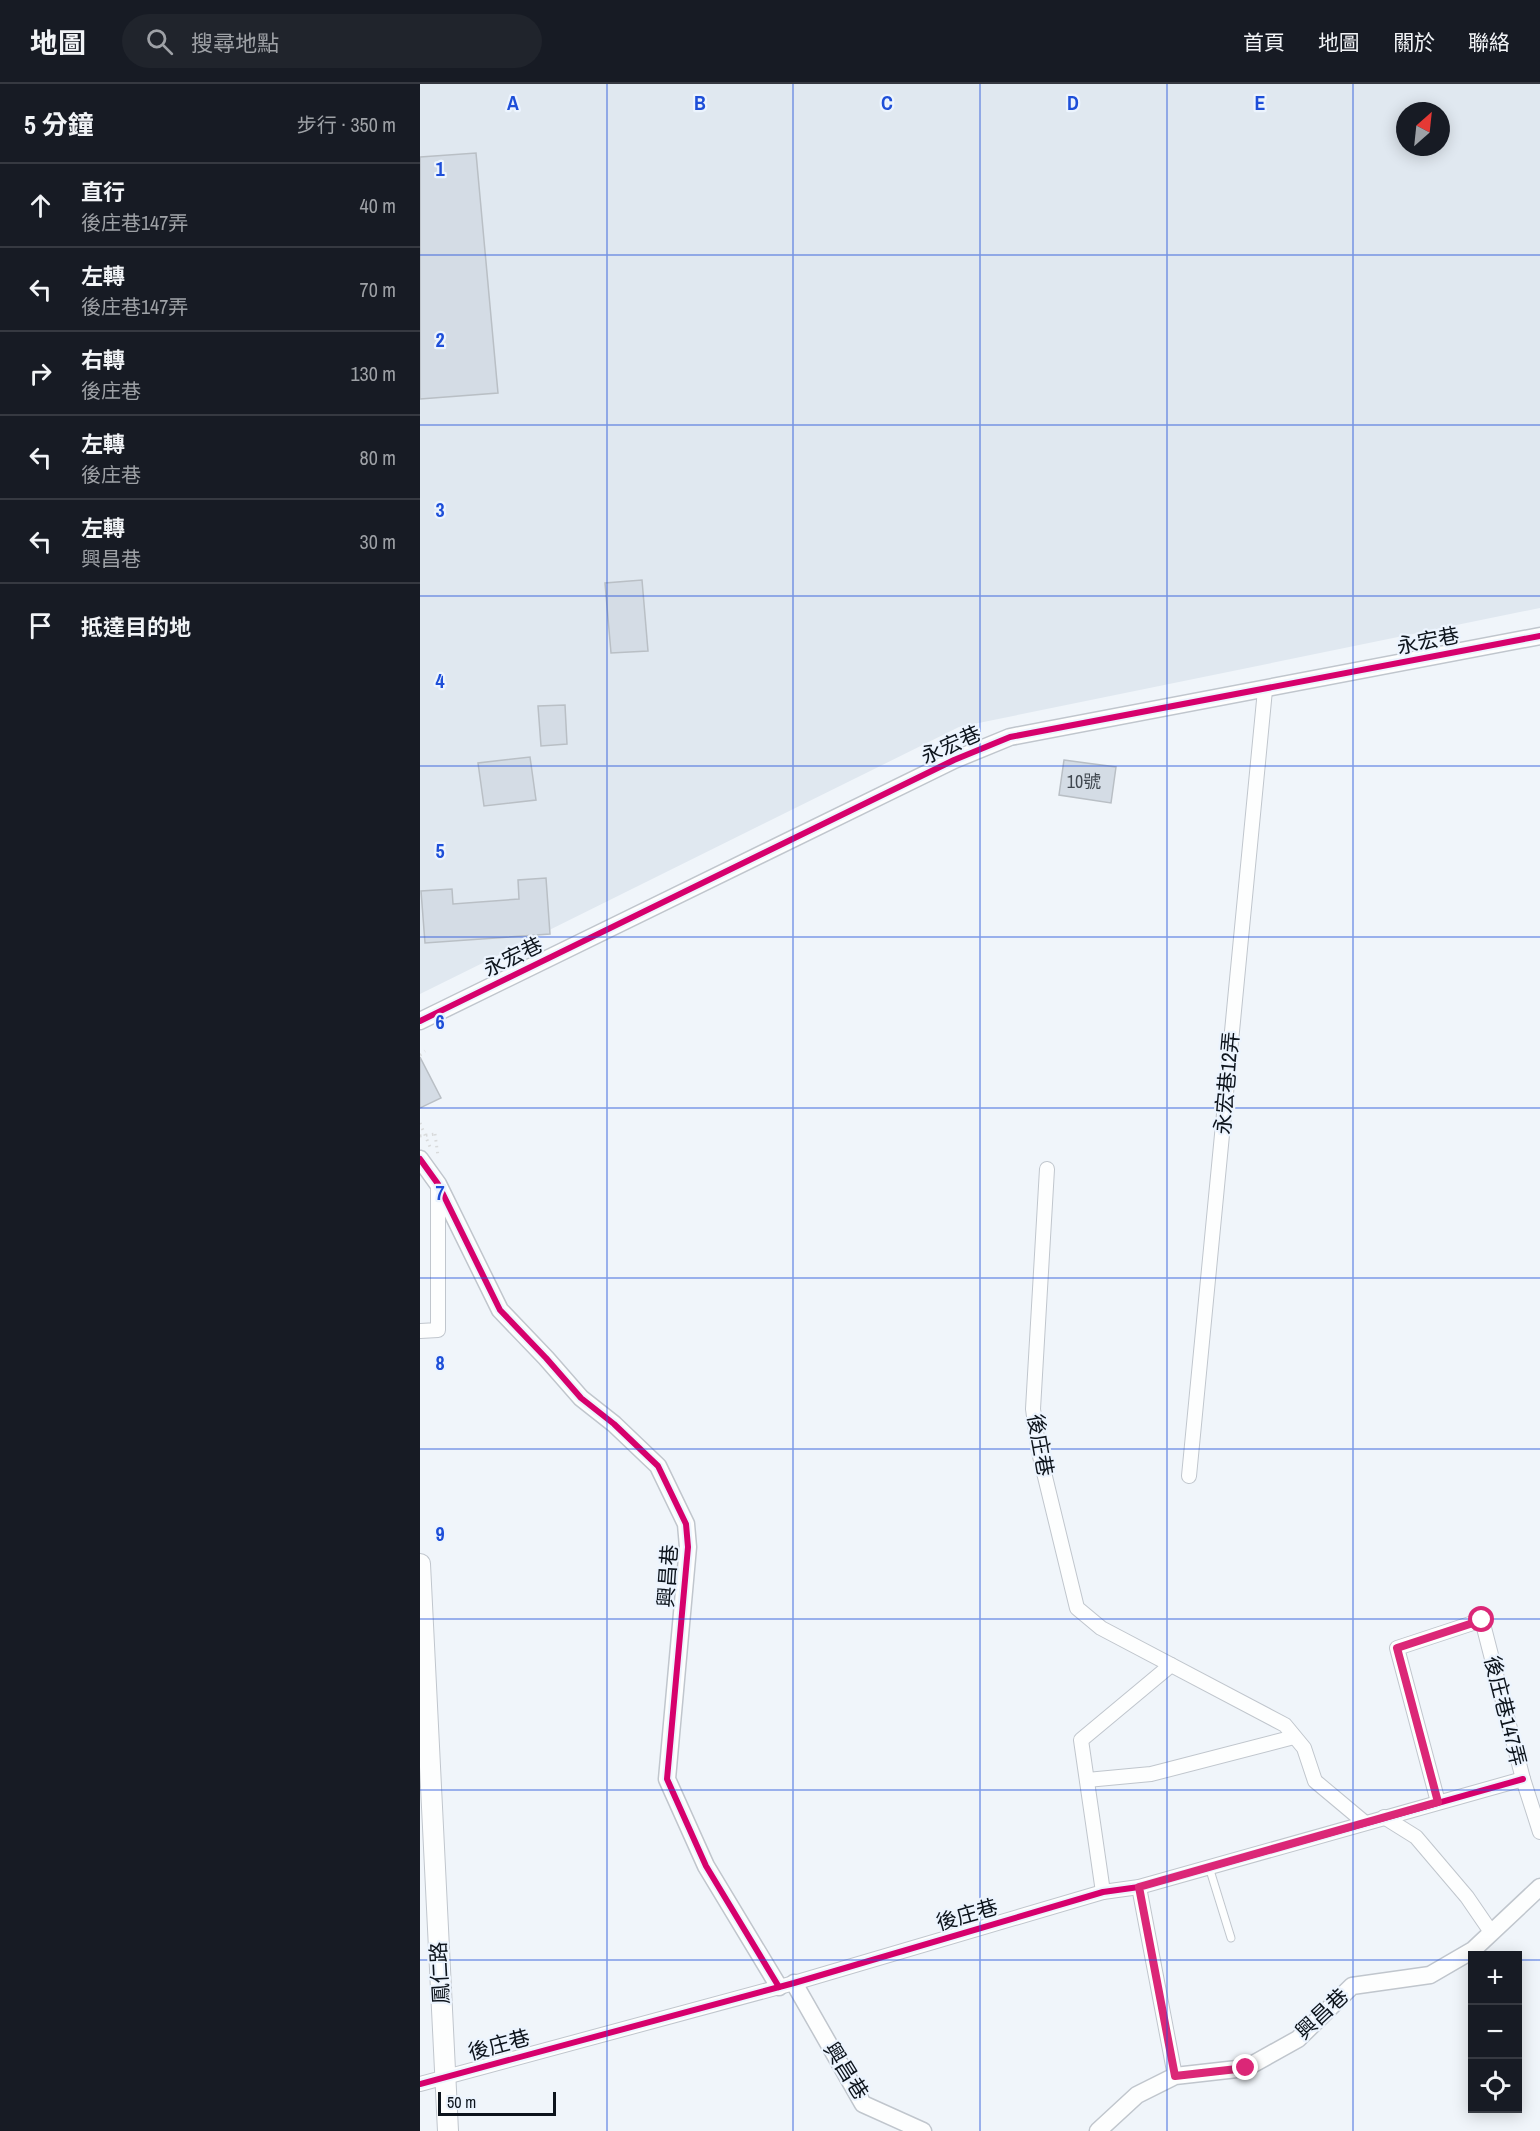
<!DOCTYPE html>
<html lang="zh-TW">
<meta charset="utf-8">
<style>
body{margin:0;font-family:"Archivo Narrow","Noto Sans TC",sans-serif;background:#20242c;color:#f1f3f6}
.controls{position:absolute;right:18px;bottom:18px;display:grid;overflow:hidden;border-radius:0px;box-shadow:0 3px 15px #0003}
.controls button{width:54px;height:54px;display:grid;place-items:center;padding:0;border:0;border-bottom:2px solid #363941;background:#171b24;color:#f1f3f6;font:30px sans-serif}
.compass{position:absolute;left:976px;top:18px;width:54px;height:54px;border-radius:50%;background:#171b24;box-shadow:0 3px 15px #0003;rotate:27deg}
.scale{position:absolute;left:18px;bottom:15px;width:118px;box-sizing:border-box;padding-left:6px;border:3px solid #0d141c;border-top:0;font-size:16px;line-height:21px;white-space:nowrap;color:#0d141c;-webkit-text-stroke:4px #ecf4fe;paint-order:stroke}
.stop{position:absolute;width:18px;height:18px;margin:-14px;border:4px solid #db2777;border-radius:50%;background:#fff}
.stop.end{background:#db2777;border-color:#fff;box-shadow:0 2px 6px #0008}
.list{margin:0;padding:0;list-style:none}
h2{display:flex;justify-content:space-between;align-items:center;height:78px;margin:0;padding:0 24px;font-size:26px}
h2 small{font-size:20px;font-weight:400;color:#9ea1a6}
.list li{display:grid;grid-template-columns:39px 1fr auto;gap:18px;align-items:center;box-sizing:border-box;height:84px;padding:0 24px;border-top:2px solid #363941}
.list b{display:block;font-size:22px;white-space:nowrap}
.list p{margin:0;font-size:20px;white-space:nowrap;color:#9ea1a6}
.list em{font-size:20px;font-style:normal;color:#9ea1a6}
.icon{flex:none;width:33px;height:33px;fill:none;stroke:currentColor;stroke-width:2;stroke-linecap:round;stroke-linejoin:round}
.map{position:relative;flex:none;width:1120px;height:2047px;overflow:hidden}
header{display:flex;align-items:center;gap:36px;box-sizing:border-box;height:84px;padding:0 30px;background:#171b24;border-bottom:2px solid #363941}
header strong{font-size:28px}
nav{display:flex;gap:33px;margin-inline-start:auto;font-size:21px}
.search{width:420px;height:54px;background:#20242c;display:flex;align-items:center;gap:15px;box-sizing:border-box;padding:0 21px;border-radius:33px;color:#9ea1a6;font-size:22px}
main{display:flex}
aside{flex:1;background:#171b24}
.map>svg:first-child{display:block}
.built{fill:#e0e8f0;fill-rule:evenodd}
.building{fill:#d4dce5;stroke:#b9bfc5;stroke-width:1.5}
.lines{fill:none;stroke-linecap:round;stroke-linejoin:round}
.service-casing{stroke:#c0c6cd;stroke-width:9}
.minor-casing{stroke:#c0c6cd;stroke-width:16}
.tertiary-casing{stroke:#c0c6cd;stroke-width:19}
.secondary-casing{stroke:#c0c6cd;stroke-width:22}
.path{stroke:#d8dadb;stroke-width:3;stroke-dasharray:1.5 4.5;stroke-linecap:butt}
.service{stroke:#fdfefe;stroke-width:7}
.minor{stroke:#fdfefe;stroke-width:14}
.tertiary{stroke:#fdfefe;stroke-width:16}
.secondary{stroke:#fdfefe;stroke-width:20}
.path-bridge{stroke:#d8dadb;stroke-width:3;stroke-dasharray:1.5 4.5;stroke-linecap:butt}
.cycleway-casing{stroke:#ecf4fe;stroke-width:10}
.cycleway{stroke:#d6006c;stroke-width:6}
.route{stroke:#db2777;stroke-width:8}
.grid{fill:none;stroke:#1d4ed8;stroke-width:1.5;stroke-opacity:0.55}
.labels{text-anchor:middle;stroke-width:4.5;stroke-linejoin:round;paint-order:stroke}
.number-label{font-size:18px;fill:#40474f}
.street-label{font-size:21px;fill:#0d141c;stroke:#ecf4fe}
.grid-label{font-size:20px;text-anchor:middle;font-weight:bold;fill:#1d4ed8;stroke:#ecf4fe;stroke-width:4.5;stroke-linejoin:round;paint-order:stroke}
</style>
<header>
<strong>地圖</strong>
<div class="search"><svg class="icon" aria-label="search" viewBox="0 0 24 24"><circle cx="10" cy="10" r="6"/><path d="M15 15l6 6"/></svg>搜尋地點</div>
<nav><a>首頁</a><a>地圖</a><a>關於</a><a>聯絡</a></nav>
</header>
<main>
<aside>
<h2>5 分鐘<small>步行 · 350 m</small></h2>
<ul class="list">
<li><svg class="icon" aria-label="ahead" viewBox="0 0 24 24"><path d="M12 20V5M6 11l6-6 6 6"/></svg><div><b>直行</b><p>後庄巷147弄</p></div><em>40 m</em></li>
<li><svg class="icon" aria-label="left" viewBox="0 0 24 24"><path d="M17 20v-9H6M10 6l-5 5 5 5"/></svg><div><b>左轉</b><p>後庄巷147弄</p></div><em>70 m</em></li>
<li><svg class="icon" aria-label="right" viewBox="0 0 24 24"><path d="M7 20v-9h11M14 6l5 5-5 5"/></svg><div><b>右轉</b><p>後庄巷</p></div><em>130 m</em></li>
<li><svg class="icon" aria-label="left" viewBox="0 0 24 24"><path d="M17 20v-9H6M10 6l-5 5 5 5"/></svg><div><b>左轉</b><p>後庄巷</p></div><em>80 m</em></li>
<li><svg class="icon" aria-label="left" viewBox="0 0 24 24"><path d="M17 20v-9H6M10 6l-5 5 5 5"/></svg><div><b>左轉</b><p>興昌巷</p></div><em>30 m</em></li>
<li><svg class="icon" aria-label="arrive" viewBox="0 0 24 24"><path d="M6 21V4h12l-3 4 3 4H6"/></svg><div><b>抵達目的地</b></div></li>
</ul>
</aside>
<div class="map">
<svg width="1120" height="2047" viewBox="0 0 1120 2047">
<rect width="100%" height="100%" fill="#f0f5fa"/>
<!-- built -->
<path class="built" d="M0,0H1120V524L539,643L0,910ZM985,27H1021V63H985Z"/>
<!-- building -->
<g class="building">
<path d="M56,69L78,309L0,315V73Z"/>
<path d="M222,496L228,567L191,569L185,499Z"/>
<path d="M145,621L147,660L121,662L118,622Z"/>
<path d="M110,673L116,716L64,722L58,679Z"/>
<path d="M644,676L696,683L691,719L639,711Z"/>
<path d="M126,794L130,850L5,859L1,807L32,805L33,820L99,815L98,796Z"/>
<path d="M0,973L21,1014L0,1024Z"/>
</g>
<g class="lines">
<!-- service casing -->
<g class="service-casing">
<path id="service" d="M789,1783L811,1854"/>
</g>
<!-- minor casing -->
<g class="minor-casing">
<g id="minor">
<path d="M627,1085L613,1325L619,1368L657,1524L681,1544L865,1641L884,1664L895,1697L944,1738"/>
<path d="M0,1247L18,1246V1102"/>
<path d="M769,1392L845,606"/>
<path d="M667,1696L731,1690L874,1653"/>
<path d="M1018,1718L977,1564L1062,1536L1103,1695L1120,1748"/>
<path d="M964,1733L996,1753L1047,1813L1071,1848"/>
<path d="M719,1803L755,1992"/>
<path d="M683,1808L661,1656L751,1581"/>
<path d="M0,2000L374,1899L683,1808L719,1803L1103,1695"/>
</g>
</g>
<!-- tertiary casing -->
<g class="tertiary-casing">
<g id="tertiary">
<path d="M0,937L534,676L590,653L1120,552"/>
<path d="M0,1075L18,1100L80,1226L126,1274L161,1314L194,1340L238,1382L266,1440L268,1463L247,1695L286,1782L359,1903"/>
<path d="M374,1899L443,2020L503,2047"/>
<path d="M678,2047L717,2011L755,1992L826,1984L878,1955L932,1902L1010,1891L1053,1866L1120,1803"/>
</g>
</g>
<!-- secondary casing -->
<g class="secondary-casing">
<path id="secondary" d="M0,1480L28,2047"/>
</g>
<!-- path -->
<g class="path">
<path d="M0,971L5,967"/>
<path d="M0,1039L10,1063"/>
<path d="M15,1050L18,1072"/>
</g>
<!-- service -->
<use href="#service" class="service"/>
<!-- minor -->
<use href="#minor" class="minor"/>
<!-- tertiary -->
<use href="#tertiary" class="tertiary"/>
<!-- secondary -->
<use href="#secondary" class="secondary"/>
<!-- path-bridge -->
<path class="path-bridge" d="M0,1052L15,1050"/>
<!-- cycleway casing -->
<g class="cycleway-casing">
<g id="cycleway">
<path d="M0,937L534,676L590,653L1120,552"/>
<path d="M0,1075L18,1100L80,1226L126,1274L161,1314L194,1340L238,1382L266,1440L268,1463L247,1695L286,1782L359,1903"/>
<path d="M0,2000L374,1899L683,1808L719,1803L1103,1695"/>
</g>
</g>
<!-- cycleway -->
<use href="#cycleway" class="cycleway"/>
</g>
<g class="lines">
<!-- route -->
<path class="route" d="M826,1984L755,1992L719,1803L1018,1718L977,1564L1062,1536"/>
</g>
<!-- grid -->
<path class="grid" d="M187,0V2047M373,0V2047M560,0V2047M747,0V2047M933,0V2047M0,171H1120M0,341H1120M0,512H1120M0,682H1120M0,853H1120M0,1024H1120M0,1194H1120M0,1365H1120M0,1535H1120M0,1706H1120M0,1876H1052M1098,1876H1120"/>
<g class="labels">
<!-- number labels -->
<g class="number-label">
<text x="664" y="704">10號</text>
</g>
<!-- street labels -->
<g class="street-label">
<text transform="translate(1008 557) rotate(-11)" y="7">永宏巷</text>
<text transform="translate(531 661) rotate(-24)" y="7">永宏巷</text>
<text transform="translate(93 873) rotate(-26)" y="7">永宏巷</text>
<text transform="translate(807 999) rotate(-85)" y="7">永宏巷12弄</text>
<text transform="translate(620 1361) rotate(80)" y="7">後庄巷</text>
<text transform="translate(248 1492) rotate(-86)" y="7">興昌巷</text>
<text transform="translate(1085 1627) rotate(76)" y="7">後庄巷147弄</text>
<text transform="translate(547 1831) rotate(-16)" y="7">後庄巷</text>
<text transform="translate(20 1889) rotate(-93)" y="7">鳳仁路</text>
<text transform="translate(902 1930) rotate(-43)" y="7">興昌巷</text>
<text transform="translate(79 1961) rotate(-15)" y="7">後庄巷</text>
<text transform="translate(426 1987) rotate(58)" y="7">興昌巷</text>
</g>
</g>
<g class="grid-label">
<text x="93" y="26">A</text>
<text x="280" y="26">B</text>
<text x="467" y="26">C</text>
<text x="653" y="26">D</text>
<text x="840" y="26">E</text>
<text x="20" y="92">1</text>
<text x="20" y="263">2</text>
<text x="20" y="433">3</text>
<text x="20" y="604">4</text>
<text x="20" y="774">5</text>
<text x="20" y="945">6</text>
<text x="20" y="1116">7</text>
<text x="20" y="1286">8</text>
<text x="20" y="1457">9</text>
</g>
</svg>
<div class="controls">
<button>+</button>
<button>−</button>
<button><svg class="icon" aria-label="locate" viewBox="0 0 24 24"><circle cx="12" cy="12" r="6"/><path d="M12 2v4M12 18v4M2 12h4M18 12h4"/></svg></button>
</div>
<svg class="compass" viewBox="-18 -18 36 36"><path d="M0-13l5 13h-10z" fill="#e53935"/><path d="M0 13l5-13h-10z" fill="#9ea1a6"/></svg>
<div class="scale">50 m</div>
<div class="stop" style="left:1062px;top:1536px"></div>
<div class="stop end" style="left:826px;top:1984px"></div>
</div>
</main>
